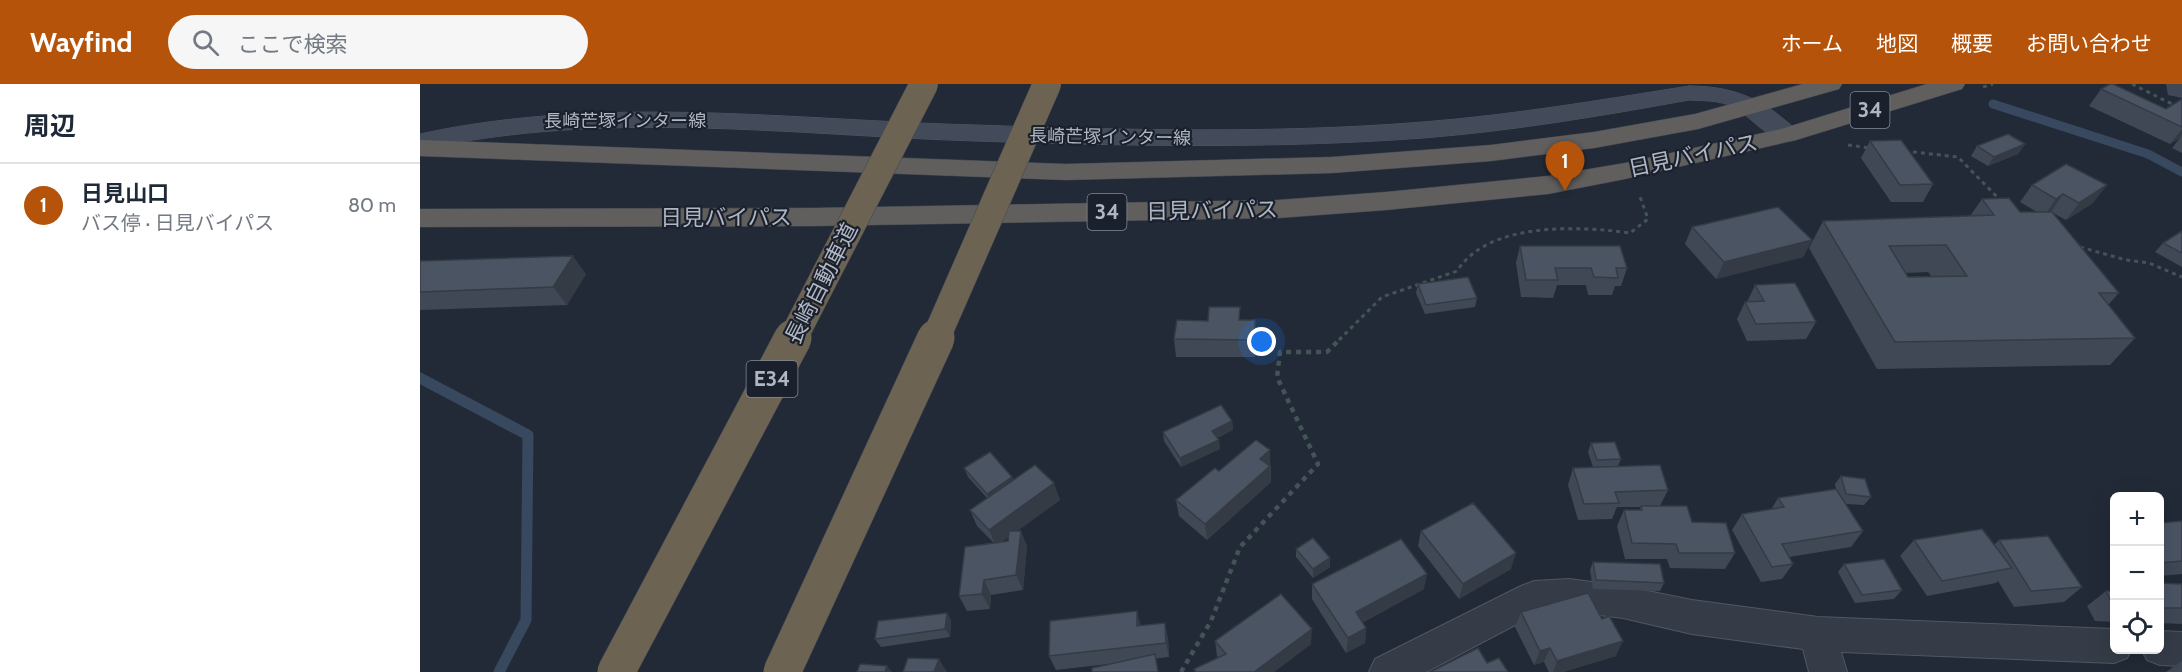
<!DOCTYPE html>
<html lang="ja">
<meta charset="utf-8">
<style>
body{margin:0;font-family:Cabin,"Noto Sans JP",sans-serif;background:#f6f6f7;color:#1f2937}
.controls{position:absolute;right:18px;bottom:18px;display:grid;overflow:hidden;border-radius:9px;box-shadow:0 6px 24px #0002}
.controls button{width:54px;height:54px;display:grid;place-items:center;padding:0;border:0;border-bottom:2px solid #e0e1e3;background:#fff;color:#1f2937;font:30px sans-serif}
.you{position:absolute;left:842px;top:258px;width:21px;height:21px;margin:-15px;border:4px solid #fff;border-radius:50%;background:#1a73e8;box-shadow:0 0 0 9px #1a73e833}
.badge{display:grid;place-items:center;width:39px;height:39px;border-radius:50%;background:#b45309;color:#fff;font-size:20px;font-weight:700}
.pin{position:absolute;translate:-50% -50px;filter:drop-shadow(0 2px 3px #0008)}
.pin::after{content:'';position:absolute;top:32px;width:21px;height:18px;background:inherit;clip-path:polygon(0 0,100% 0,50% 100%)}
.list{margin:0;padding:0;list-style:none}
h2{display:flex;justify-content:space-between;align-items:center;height:78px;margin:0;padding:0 24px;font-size:26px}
h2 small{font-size:20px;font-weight:400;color:#747a83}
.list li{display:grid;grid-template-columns:39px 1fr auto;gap:18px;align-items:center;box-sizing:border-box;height:84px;padding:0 24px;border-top:2px solid #e0e1e3}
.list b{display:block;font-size:22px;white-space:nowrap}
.list p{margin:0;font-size:20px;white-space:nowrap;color:#747a83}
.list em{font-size:20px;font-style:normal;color:#747a83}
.icon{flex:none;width:33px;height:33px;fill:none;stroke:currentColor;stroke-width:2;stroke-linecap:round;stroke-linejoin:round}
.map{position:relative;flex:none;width:1762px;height:588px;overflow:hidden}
header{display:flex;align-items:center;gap:36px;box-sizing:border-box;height:84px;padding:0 30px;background:#b45309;color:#fff}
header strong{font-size:28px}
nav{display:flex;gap:33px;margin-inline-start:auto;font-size:21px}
.search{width:420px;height:54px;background:#f6f6f7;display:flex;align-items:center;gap:15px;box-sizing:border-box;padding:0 21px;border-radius:33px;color:#747a83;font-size:22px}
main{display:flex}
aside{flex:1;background:#fff}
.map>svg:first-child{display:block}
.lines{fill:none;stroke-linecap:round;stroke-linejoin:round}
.stream-far1{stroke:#38485f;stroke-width:9}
.stream{stroke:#38485f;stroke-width:11}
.minor-casing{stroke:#505762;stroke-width:2}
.secondary-casing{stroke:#505762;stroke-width:1}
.trunk-casing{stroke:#404752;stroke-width:1}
.path-far1{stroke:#435457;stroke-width:3;stroke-dasharray:4 4;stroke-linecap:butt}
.path{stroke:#435457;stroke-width:4.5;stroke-dasharray:5 5;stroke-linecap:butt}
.minor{fill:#353c47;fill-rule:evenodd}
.secondary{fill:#434b5a;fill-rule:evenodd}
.trunk{fill:#605f5d;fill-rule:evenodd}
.motorway-bridge-far1-casing{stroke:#404752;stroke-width:29;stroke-linecap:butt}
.motorway-bridge-casing{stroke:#404752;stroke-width:38;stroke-linecap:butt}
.motorway-bridge-far1{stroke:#6d6353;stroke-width:28}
.motorway-bridge{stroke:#6d6353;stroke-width:37}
.wall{fill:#404855;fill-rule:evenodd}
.shaded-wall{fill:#343b45}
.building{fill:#4a5463;stroke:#343b45;stroke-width:1.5;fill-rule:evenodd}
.labels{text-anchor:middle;stroke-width:4.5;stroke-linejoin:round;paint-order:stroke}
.far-street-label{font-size:18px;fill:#b0b7c4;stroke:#1b212c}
.shield{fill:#1b212c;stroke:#838a96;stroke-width:1.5}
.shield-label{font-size:21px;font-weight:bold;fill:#b0b7c4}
.street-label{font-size:22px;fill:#b0b7c4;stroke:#1b212c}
</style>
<header>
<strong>Wayfind</strong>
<div class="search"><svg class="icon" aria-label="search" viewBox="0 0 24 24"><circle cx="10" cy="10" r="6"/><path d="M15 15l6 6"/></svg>ここで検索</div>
<nav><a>ホーム</a><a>地図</a><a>概要</a><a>お問い合わせ</a></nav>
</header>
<main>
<aside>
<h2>周辺<small></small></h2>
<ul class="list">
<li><span class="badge">1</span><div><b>日見山口</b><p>バス停 · 日見バイパス</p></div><em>80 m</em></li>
</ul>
</aside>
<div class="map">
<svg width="1762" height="588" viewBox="0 0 1762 588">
<rect width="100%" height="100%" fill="#222a37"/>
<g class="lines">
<!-- stream-far1 -->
<path class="stream-far1" d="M1573,20L1728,70L1762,88"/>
<!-- stream -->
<path class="stream" d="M0,294L108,351L106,536L79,588"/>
<!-- minor casing -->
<g class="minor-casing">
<g id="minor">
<path d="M1149,495L1203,502L1272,516L1398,533L1694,545V566H1711L1707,574L1694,579L1421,568L1427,588H1389L1383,565L1272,550L1203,534L1149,527L1118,529L1006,588H949L955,575L1101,502L1114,497Z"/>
<path d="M1740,547L1762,548V582L1740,581L1727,576L1722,566H1740Z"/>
</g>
</g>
<!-- secondary casing -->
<g class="secondary-casing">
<path id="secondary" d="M1269,2C1304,2 1332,10 1360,32C1367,38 1375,43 1380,51L1376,56C1351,63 1333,32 1311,22C1298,16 1283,17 1269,16C1181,32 1092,47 1003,54C854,65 704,62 555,57C368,51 185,25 0,66V50C184,10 369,36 555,41C704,46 854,50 1003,38C1092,31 1181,16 1269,2Z"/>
</g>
<!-- trunk casing -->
<g class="trunk-casing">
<g id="trunk">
<path d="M1383,0H1422L1419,5L1278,45L1174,64L1071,77L912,89L646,96L0,72V56L646,80L912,73L1071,61L1174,48L1275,30Z"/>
<path d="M1507,0H1545L1542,5L1376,56L1205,95L1128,110L966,126L858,134L394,142L0,143V125L394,124L858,116L966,108L1128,92L1205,79L1361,45Z"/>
</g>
</g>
<!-- path-far1 -->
<g class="path-far1">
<path d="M1712,0L1762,25"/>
<path d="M1563,3L1573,0"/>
<path d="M1428,61L1450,64"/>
<path d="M1485,67L1538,73L1581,117"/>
<path d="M1660,163L1706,176L1729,179L1762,193"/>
<path d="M919,256L962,213L1037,187C1069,137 1159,142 1210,149L1228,135L1219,110"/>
</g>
<!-- path -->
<path class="path" d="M761,588L791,537L820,463L898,380L857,293L860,268H907L921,254"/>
<!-- minor -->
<use href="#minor" class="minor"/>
<!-- secondary -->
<use href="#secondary" class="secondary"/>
<!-- trunk -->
<use href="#trunk" class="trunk"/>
<!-- motorway-bridge-far1 casing -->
<g class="motorway-bridge-far1-casing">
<g id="motorway-bridge-far1">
<path d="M372,256L504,0"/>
<path d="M515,256L627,0"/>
</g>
</g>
<!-- motorway-bridge casing -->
<g class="motorway-bridge-casing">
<g id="motorway-bridge">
<path d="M196,588L373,254"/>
<path d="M362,588L516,254"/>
</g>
</g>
<!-- motorway-bridge-far1 -->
<use href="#motorway-bridge-far1" class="motorway-bridge-far1"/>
<!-- motorway-bridge -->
<use href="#motorway-bridge" class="motorway-bridge"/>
</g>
<!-- wall -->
<g class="wall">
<path d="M1746,0H1762V14L1748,11Z"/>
<path d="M1681,5L1746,25L1762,15V69L1752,64L1760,54L1750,60L1669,22Z"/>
<path d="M1450,57L1513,100L1503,118H1471L1441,74Z"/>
<path d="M1605,60L1598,70L1568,82L1551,72L1557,62Z"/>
<path d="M1612,101L1673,119L1646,136L1633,129L1699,209L1688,221L1715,254L1690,281L1457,285L1389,164L1403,137L1550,132L1562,115L1600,128H1617L1600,118ZM1508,188L1511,192L1488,193L1486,189Z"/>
<path d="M1272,143L1392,156L1383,173L1296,195L1265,160Z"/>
<path d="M1762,147V183L1735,168L1743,159Z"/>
<path d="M1100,162L1207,184L1201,202H1195L1192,211H1168L1166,201H1137L1133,214L1101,213L1096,179Z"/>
<path d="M0,177L166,190L147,221L0,226Z"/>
<path d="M998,200L1057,214L1055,223L1005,230L996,209Z"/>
<path d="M1335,201L1396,238L1386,255L1327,257L1317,235L1325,218H1327Z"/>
<path d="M821,236H835L836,254L835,273H756L754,255Z"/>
<path d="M812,337L813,346L797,354L800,365L761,383L744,357L743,348Z"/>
<path d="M1171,359L1201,375L1198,382L1248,406L1240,422L1272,438L1315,469L1305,485L1250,484L1247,475H1205L1197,442L1204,426H1219L1221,423H1197L1192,435L1158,436L1148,401L1153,384L1173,383L1168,368Z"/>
<path d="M851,382V398L787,456L759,432L756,416L799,387Z"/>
<path d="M544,384L592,393L593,396L640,416L597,447L607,462L603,506L571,511L570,525L547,527L539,512L574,459L557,442L550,426L567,414L548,393ZM589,452L588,457L581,458Z"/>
<path d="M1421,392L1451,413L1444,421L1426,420L1443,447L1431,463L1369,473L1373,480L1362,495L1341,498L1312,446L1322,430L1351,426L1358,414L1416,405L1415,400Z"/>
<path d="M1762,437V490L1740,492V439Z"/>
<path d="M1001,447L1091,485L1039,515L998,462Z"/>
<path d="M1494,456L1574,461L1579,456L1662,503L1644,518L1594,523L1578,497L1576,499L1507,512L1480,472Z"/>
<path d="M876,465L910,483L893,494L876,473Z"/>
<path d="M1173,478L1244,499L1240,507L1173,505L1170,486Z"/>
<path d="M1424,480L1482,506L1474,515L1435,519L1418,488Z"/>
<path d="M1740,499L1762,500V540L1740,539Z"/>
<path d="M892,500L1004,505L942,539L946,544L945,559L926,569L892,515Z"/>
<path d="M1686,507H1695V538L1675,537L1667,522Z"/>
<path d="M1101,528L1196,572L1143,588H1129L1124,578L1114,581L1095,543Z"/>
<path d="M527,529L531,537L530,553L461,563L455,555Z"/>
<path d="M721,541L748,553L749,573L636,586L629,572Z"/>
<path d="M795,557L891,560L854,588H775L774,585L798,573L797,572Z"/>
<path d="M1762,577V588H1746Z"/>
</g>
<!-- shaded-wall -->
<g class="shaded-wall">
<path d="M1762,45V51L1760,54L1750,60Z"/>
<path d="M1605,60L1598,70L1568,82L1574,73Z"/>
<path d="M1687,101L1673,119L1646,136L1659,119Z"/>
<path d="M1643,110L1631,128L1624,132L1636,115Z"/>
<path d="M1392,156L1383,173L1296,195L1304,178Z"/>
<path d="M153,172L166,190L147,221L133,203Z"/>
<path d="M835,236L836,254L835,273L834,256Z"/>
<path d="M812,337L813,346L793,356L792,347Z"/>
<path d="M799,356L800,365L761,383L760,374Z"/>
<path d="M850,366L851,398L787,456L785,440L840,375Z"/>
<path d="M592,393L596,402L571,419L567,410Z"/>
<path d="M634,399L640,416L576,462L569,446Z"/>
<path d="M601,447L607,462L603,506L596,491Z"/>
<path d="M1096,469L1091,485L1039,515L1043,500Z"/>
<path d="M910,474V483L893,494V485Z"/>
<path d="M1007,490L1004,505L934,543L936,528Z"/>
<path d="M564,496L571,511L570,525L562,510Z"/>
<path d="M717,527L721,542H717Z"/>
<path d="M527,529L531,537L530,553L525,545Z"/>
<path d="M745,539L748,553L749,573L746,559Z"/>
<path d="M946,544L945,559L926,569L928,554Z"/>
<path d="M892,545L891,560L854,588H834Z"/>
<path d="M1203,557L1196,572L1143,588H1133L1137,577Z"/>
<path d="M1130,564L1124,578L1114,581L1120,567Z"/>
<path d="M519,575L527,588H514Z"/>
<path d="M467,582L472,588H465Z"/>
</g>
<!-- building -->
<g class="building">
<path d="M1690,0H1693L1746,25L1762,15V43L1681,5Z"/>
<path d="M1588,50L1605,60L1574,73L1557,62Z"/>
<path d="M1481,56L1513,100L1480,101L1450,57Z"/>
<path d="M1646,80L1687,101L1659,119L1643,110L1636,115L1612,101Z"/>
<path d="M1589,114L1600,128H1632L1699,209H1679L1715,254L1475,258L1403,137L1574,131L1562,115ZM1526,161L1547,192L1488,193L1469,162Z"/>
<path d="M1358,123L1392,156L1304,178L1272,143Z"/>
<path d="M1762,147V169L1743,159Z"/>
<path d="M1100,162H1200L1207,184H1196L1198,194L1174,193L1171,184H1135L1138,196H1106Z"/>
<path d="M153,172L133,203L0,208V177Z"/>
<path d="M1048,193L1057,214L1006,221L998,200Z"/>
<path d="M1375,199L1396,238L1336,240L1325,218L1344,217L1335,201Z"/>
<path d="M789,223H820L819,236H835L834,256L754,255L757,236L788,237Z"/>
<path d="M801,321L812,337L792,347L799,356L760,374L743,348Z"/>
<path d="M836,356L850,366L840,375L850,382L785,440L756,416L795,384L799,387Z"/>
<path d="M1195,358L1201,375L1177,376L1171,359Z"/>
<path d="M570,368L592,393L567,410L544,384Z"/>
<path d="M615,381L634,399L569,446L550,426Z"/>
<path d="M1240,381L1248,406L1195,408L1199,419L1164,420L1153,384Z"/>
<path d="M1421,392L1445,395L1451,413L1426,410Z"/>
<path d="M1416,405L1443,447L1362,460L1373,480L1352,483L1322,430L1364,423L1358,414Z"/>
<path d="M1053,419L1096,469L1043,500L1001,447Z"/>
<path d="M1221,422H1267L1272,438L1306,439L1315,469H1259L1256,460L1212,459L1204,426H1222Z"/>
<path d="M1762,437V477L1740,479V439Z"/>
<path d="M1562,445L1592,484L1522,497L1494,456Z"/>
<path d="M589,447H601L596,491L564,496L562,510L539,512L545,463L588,457Z"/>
<path d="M1628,452L1662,503L1611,507L1579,456Z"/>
<path d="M893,454L910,474L893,485L876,465Z"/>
<path d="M981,455L1007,490L936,528L946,544L928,554L892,500Z"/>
<path d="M1464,475L1482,506L1442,511L1424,480Z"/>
<path d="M1173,478L1240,480L1244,499L1176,496Z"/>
<path d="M1740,499L1762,500V524H1740Z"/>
<path d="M1686,507H1695V523H1694Z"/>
<path d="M1168,509L1182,535L1189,532L1203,557L1137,577L1130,564L1120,567L1101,528Z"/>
<path d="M861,510L892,545L834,588H776L774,585L806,570L795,557Z"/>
<path d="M717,527V542L745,539L746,559L629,572L630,537Z"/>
<path d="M527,529L525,545L455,555L458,537Z"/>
<path d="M1058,564L1067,579L1079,574L1088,588H1010Z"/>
<path d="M735,570L738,588H672V584Z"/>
<path d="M488,574L519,575L514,588H483Z"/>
<path d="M440,580L467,582L465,588H437Z"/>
</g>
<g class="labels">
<!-- far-street labels -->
<g class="far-street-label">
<text x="205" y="43">長崎芒塚インター線</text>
<text transform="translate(690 53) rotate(1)" y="6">長崎芒塚インター線</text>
</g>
<!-- shield labels -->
<g class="shield">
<rect x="1430.5" y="8" width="39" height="36" rx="4.5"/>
<rect x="667.5" y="110" width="39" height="36" rx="4.5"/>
<rect x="326.5" y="277" width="51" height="36" rx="4.5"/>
</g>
<g class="shield-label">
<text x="1450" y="33">34</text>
<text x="687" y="135">34</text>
<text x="352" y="302">E34</text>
</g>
<!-- street labels -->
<g class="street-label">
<text transform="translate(1273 71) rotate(-12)" y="8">日見バイパス</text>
<text transform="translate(792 126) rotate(-1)" y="8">日見バイパス</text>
<text x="306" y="141">日見バイパス</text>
<text transform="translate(401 199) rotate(-63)" y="8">長崎自動車道</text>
</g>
</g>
</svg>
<div class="controls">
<button>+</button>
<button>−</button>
<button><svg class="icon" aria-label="locate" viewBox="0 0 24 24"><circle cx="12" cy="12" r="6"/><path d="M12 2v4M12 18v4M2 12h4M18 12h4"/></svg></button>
</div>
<div class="you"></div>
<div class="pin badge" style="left:1145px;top:107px">1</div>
</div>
</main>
